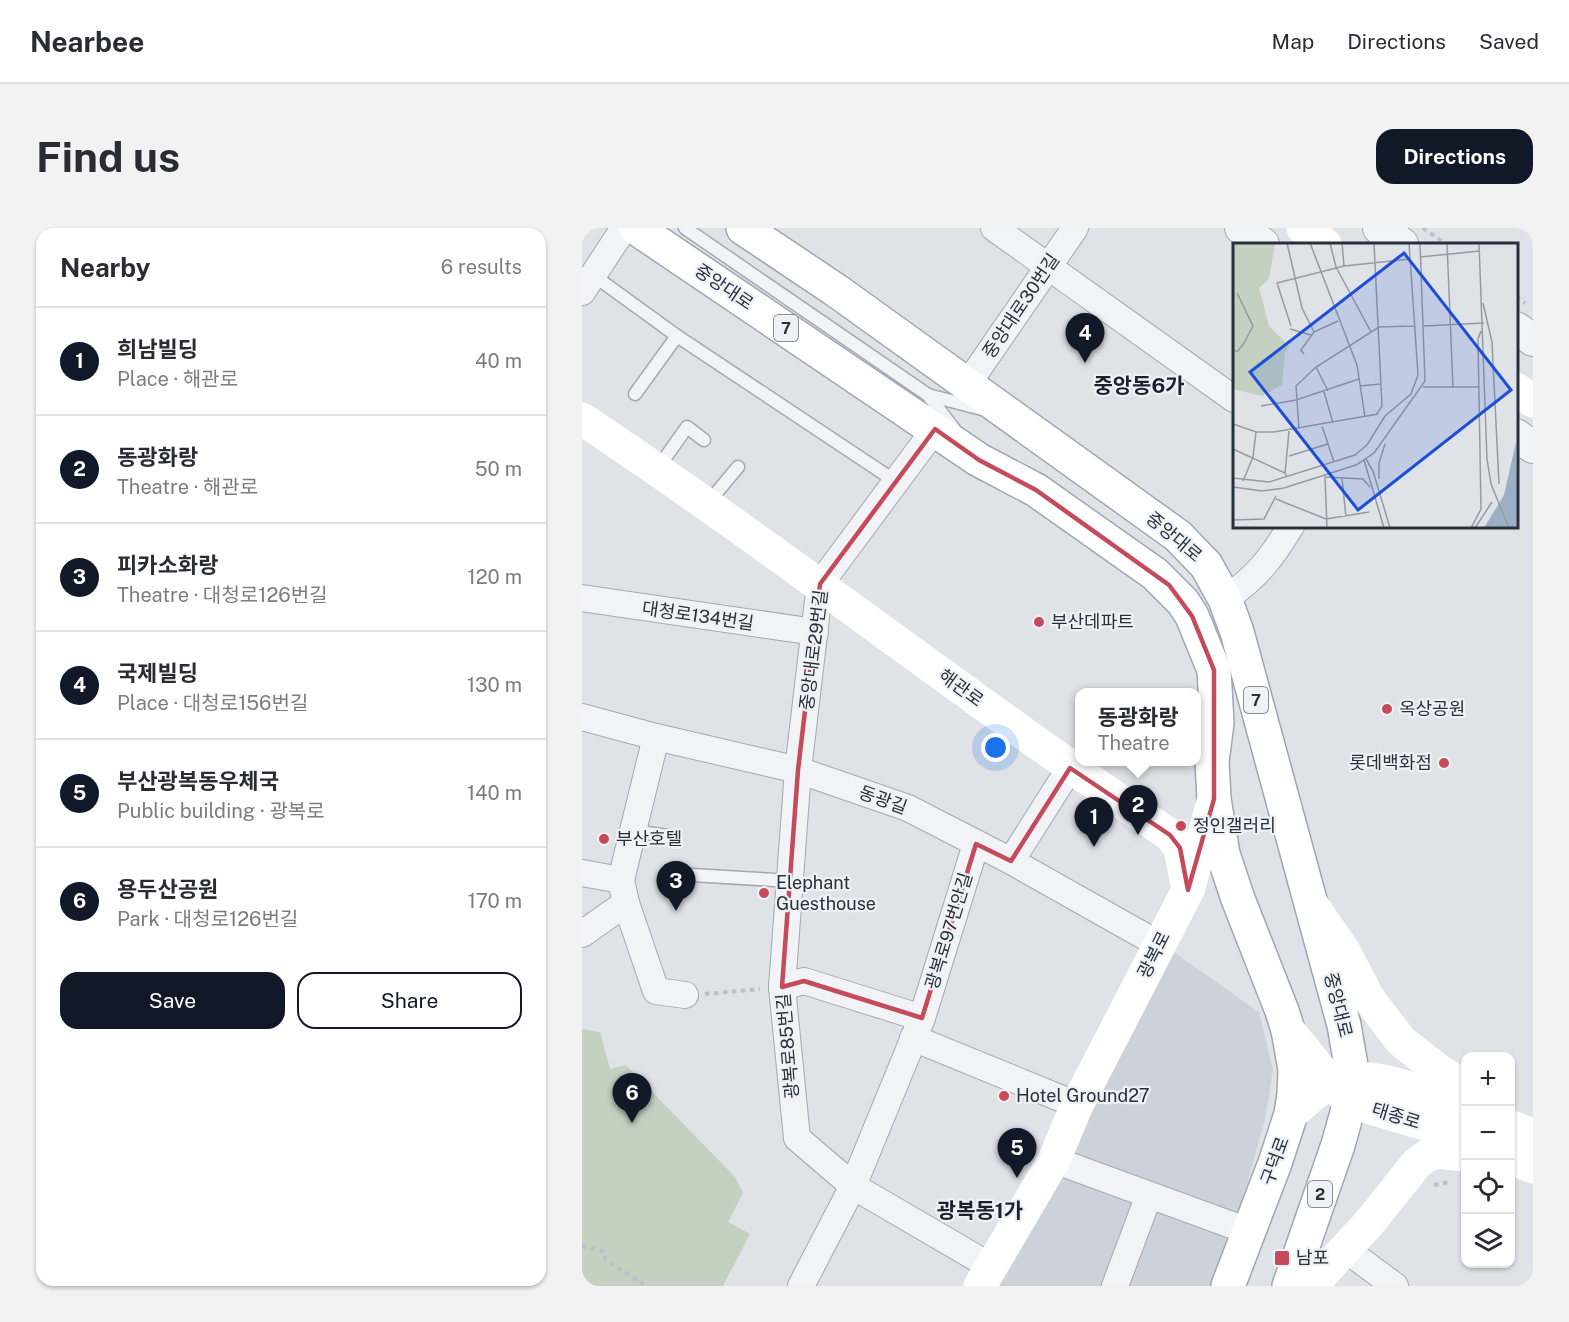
<!DOCTYPE html>
<meta charset="utf-8">
<style>
body{margin:0;font-family:"Public Sans","Noto Sans KR",sans-serif;background:#f2f2f3;color:#2b2b33}
.controls{position:absolute;right:18px;bottom:18px;display:grid;overflow:hidden;border-radius:12px;box-shadow:0 2px 4px #0004}
.controls button{width:54px;height:54px;display:grid;place-items:center;padding:0;border:0;border-bottom:2px solid #e1e1e2;background:#fff;color:#2b2b33;font:30px sans-serif}
.you{position:absolute;left:414px;top:520px;width:21px;height:21px;margin:-15px;border:4px solid #fff;border-radius:50%;background:#1a73e8;box-shadow:0 0 0 9px #1a73e833}
.badge{display:grid;place-items:center;width:39px;height:39px;border-radius:50%;background:#111827;color:#fff;font-size:20px;font-weight:700}
.pin{position:absolute;translate:-50% -50px;filter:drop-shadow(0 2px 3px #0008)}
.pin::after{content:'';position:absolute;top:32px;width:21px;height:18px;background:inherit;clip-path:polygon(0 0,100% 0,50% 100%)}
.popup{position:absolute;left:493px;top:460px;width:126px;height:78px;box-sizing:border-box;display:grid;place-content:center;border-radius:12px;background:#fff;filter:drop-shadow(0 2px 4px #0005);font-size:20px;white-space:nowrap;color:#7c7c81}
.popup b{font-size:22px;color:#2b2b33}
.popup::after{content:'';position:absolute;left:50%;top:100%;margin-left:-12px;border:12px solid transparent;border-top-color:#fff}
.list{margin:0;padding:0;list-style:none}
h2{display:flex;justify-content:space-between;align-items:center;height:78px;margin:0;padding:0 24px;font-size:26px}
h2 small{font-size:20px;font-weight:400;color:#7c7c81}
.list li{display:grid;grid-template-columns:39px 1fr auto;gap:18px;align-items:center;box-sizing:border-box;height:108px;padding:0 24px;border-top:2px solid #e1e1e2}
.list b{display:block;font-size:22px;white-space:nowrap}
.list p{margin:0;font-size:20px;white-space:nowrap;color:#7c7c81}
.list em{font-size:20px;font-style:normal;color:#7c7c81}
.actions{display:flex;gap:12px;padding:18px 24px}
.actions a{flex:1;padding:14px 0;border:2px solid #111827;border-radius:18px;text-align:center;font-size:21px;color:#111827}
.actions .main{background:#111827;color:#fff}
.icon{flex:none;width:33px;height:33px;fill:none;stroke:currentColor;stroke-width:2;stroke-linecap:round;stroke-linejoin:round}
.map{position:relative;flex:none;width:951px;height:1058px;overflow:hidden;border-radius:18px}
header{display:flex;align-items:center;gap:36px;box-sizing:border-box;height:84px;padding:0 30px;background:#fff;border-bottom:2px solid #e1e1e2}
header strong{font-size:28px}
nav{display:flex;gap:33px;margin-inline-start:auto;font-size:21px}
.intro{display:flex;align-items:center;justify-content:space-between;box-sizing:border-box;height:144px;padding:0 36px}
h1{margin:0;font-size:42px}
.button{padding:15px 27px;border-radius:18px;background:#111827;color:#fff;font-size:21px;font-weight:700}
main{display:flex;gap:36px;padding:0 36px}
aside{flex:1;background:#fff;border-radius:18px;box-shadow:0 2px 4px #0004}
.map>svg:first-child{display:block}
.built{fill:#cdd1d9}
.green{fill:#c4d0c0}
.lines{fill:none;stroke-linecap:round;stroke-linejoin:round}
.service-casing{stroke:#a5a9b1;stroke-width:15}
.minor-casing{stroke:#a5a9b1;stroke-width:28}
.tertiary-casing{stroke:#a5a9b1;stroke-width:34}
.primary-casing{stroke:#9fa6b2;stroke-width:36}
.path{stroke:#bdc0c6;stroke-width:4;stroke-dasharray:4.5 4.5;stroke-linecap:butt}
.service{stroke:#f1f3f6;stroke-width:12}
.minor{stroke:#f1f3f6;stroke-width:26}
.tertiary{stroke:#f1f3f6;stroke-width:32}
.secondary{stroke:#fff;stroke-width:33}
.primary{stroke:#fff;stroke-width:33}
.marked{fill:none;stroke:#c54b5b;stroke-width:4.5;stroke-linejoin:round}
.poi-dot{fill:#c54b5b;stroke:#eef1f5;stroke-width:2}
.labels{text-anchor:middle;stroke-width:4.5;stroke-linejoin:round;paint-order:stroke}
.shield{fill:#eef1f5;stroke:#646a74;stroke-width:1.5}
.shield-label{font-size:16px;font-weight:bold;fill:#29303d}
.street-label{font-size:18px;fill:#29303d;stroke:#eef1f5}
.poi-label{font-size:18px;fill:#29303d;stroke:#eef1f5;text-anchor:start}
.quarter-label{font-size:21px;font-weight:bold;fill:#1b212e;stroke:#eef1f5}
.inset-road{fill:none;stroke:#969ba3;stroke-width:1.5}
.view{fill:#1d4ed8;fill-opacity:0.15;stroke:#1d4ed8;stroke-width:3}
.inset-edge{fill:none;stroke:#29303d;stroke-width:3}
</style>
<header>
<strong>Nearbee</strong>
<nav><a>Map</a><a>Directions</a><a>Saved</a></nav>
</header>
<div class="intro"><h1>Find us</h1><a class="button">Directions</a></div>
<main>
<aside>
<h2>Nearby<small>6 results</small></h2>
<ul class="list">
<li><span class="badge">1</span><div><b>희남빌딩</b><p>Place · 해관로</p></div><em>40 m</em></li>
<li><span class="badge">2</span><div><b>동광화랑</b><p>Theatre · 해관로</p></div><em>50 m</em></li>
<li><span class="badge">3</span><div><b>피카소화랑</b><p>Theatre · 대청로126번길</p></div><em>120 m</em></li>
<li><span class="badge">4</span><div><b>국제빌딩</b><p>Place · 대청로156번길</p></div><em>130 m</em></li>
<li><span class="badge">5</span><div><b>부산광복동우체국</b><p>Public building · 광복로</p></div><em>140 m</em></li>
<li><span class="badge">6</span><div><b>용두산공원</b><p>Park · 대청로126번길</p></div><em>170 m</em></li>
</ul>
<div class="actions"><a class="main">Save</a><a>Share</a></div>
</aside>
<div class="map">
<svg width="951" height="1058" viewBox="0 0 951 1058">
<rect width="100%" height="100%" fill="#dfe2e7"/>
<!-- built -->
<path class="built" d="M580,716L677,784L691,842L683,892L653,998L629,1058H399Z"/>
<!-- green -->
<path class="green" d="M0,801L18,804L28,841L44,837L153,949L161,965L146,994L168,1006L141,1058H0Z"/>
<g class="lines">
<!-- service casing -->
<g class="service-casing">
<g id="service">
<path d="M103,0L346,167L372,201"/>
<path d="M11,47L95,108L313,253"/>
<path d="M53,166L95,108"/>
<path d="M346,167L400,181"/>
<path d="M76,240L105,199L122,212"/>
<path d="M125,276L156,239"/>
<path d="M51,603L86,608"/>
<path d="M110,647L209,653"/>
</g>
</g>
<!-- minor casing -->
<g class="minor-casing">
<g id="minor">
<path d="M412,0L652,171"/>
<path d="M0,64L42,0"/>
<path d="M385,157L493,0"/>
<path d="M353,201L238,356L216,542L200,759L215,910L271,958L408,1038"/>
<path d="M0,370L233,404"/>
<path d="M643,371C675,349 689,331 709,298"/>
<path d="M0,489L74,509L216,542L326,580L429,633L578,717"/>
<path d="M429,633L488,540"/>
<path d="M0,645L39,652L44,675L74,763L103,767"/>
<path d="M39,652L74,509"/>
<path d="M0,706L44,675"/>
<path d="M200,759L222,753L340,790"/>
<path d="M331,810L495,877"/>
<path d="M472,932L666,1003"/>
<path d="M763,1021L813,1058"/>
<path d="M219,1058L271,958L340,790L394,616"/>
<path d="M533,1058L567,967"/>
</g>
</g>
<!-- tertiary casing -->
<g class="tertiary-casing">
<g id="tertiary">
<path d="M659,0L681,16"/>
<path d="M797,0L820,16"/>
<path d="M934,100L951,112"/>
<path d="M934,207L951,219"/>
</g>
</g>
<!-- primary casing -->
<g class="primary-casing">
<g id="primary">
<path d="M54,0L397,232L454,262L573,346L601,374L610,388L632,442L635,495L630,533L632,571L641,626L656,671L700,783L706,802L713,842L712,866L709,886L693,935L646,1058"/>
<path d="M161,0L255,63L596,308L624,337L643,371L655,404L762,797L771,849L768,874L756,917L707,1058"/>
</g>
</g>
<!-- path -->
<g class="path">
<path d="M841,0L864,16"/>
<path d="M934,69L943,75"/>
<path d="M123,766L178,761"/>
<path d="M852,957L868,954"/>
<path d="M0,1018L21,1023L23,1031L64,1058"/>
</g>
<!-- service -->
<use href="#service" class="service"/>
<!-- minor -->
<use href="#minor" class="minor"/>
<!-- tertiary -->
<use href="#tertiary" class="tertiary"/>
<!-- secondary -->
<g class="secondary">
<path d="M721,0L743,16"/>
<path d="M934,161L951,173"/>
<path d="M0,191C200,324 389,473 588,607L598,620L606,662"/>
<path d="M731,678L762,723L787,771L819,813L859,844L884,859"/>
<path d="M706,802L749,855L768,874L846,897L884,912"/>
<path d="M709,886C721,876 734,862 749,855C784,839 849,867 884,880"/>
<path d="M928,898L951,907"/>
<path d="M928,930L951,939"/>
<path d="M398,1058L472,932L495,877L606,662L632,571"/>
<path d="M729,1058L788,994L835,935L851,924L884,927"/>
</g>
<!-- primary -->
<use href="#primary" class="primary"/>
</g>
<!-- marked area -->
<path class="marked" d="M353,201L397,232L454,262L587,357L610,388L632,442V571L606,662L598,620L588,607L488,540L429,633L394,616L340,790L222,753L200,759L216,542L238,356Z"/>
<!-- markers -->
<g class="poi-dot">
<circle cx="457" cy="394" r="6"/>
<circle cx="805" cy="481" r="6"/>
<circle cx="862" cy="535" r="6"/>
<circle cx="599" cy="598" r="6"/>
<circle cx="22" cy="611" r="6"/>
<circle cx="182" cy="665" r="6"/>
<circle cx="422" cy="868" r="6"/>
<rect x="692" y="1022" width="16" height="16" rx="3"/>
</g>
<g class="labels">
<!-- shield labels -->
<g class="shield">
<rect x="192" y="87" width="24" height="26" rx="4.5"/>
<rect x="662" y="459" width="24" height="26" rx="4.5"/>
<rect x="726" y="953" width="24" height="26" rx="4.5"/>
</g>
<g class="shield-label">
<text x="204" y="106">7</text>
<text x="674" y="478">7</text>
<text x="738" y="972">2</text>
</g>
<!-- street labels -->
<g class="street-label">
<text transform="translate(142 59) rotate(34)" y="6">중앙대로</text>
<text transform="translate(439 78) rotate(-56)" y="6">중앙대로30번길</text>
<text transform="translate(592 309) rotate(40)" y="6">중앙대로</text>
<text transform="translate(116 388) rotate(8)" y="6">대청로134번길</text>
<text transform="translate(232 422) rotate(-83)" y="6">중앙대로29번길</text>
<text transform="translate(379 460) rotate(36)" y="6">해관로</text>
<text transform="translate(301 572) rotate(20)" y="6">동광길</text>
<text transform="translate(367 703) rotate(-73)" y="6">광복로97번안길</text>
<text transform="translate(572 727) rotate(-63)" y="6">광복로</text>
<text transform="translate(756 777) rotate(76)" y="6">중앙대로</text>
<text transform="translate(206 818) rotate(-95)" y="6">광복로85번길</text>
<text transform="translate(814 888) rotate(17)" y="6">태종로</text>
<text transform="translate(693 933) rotate(-70)" y="6">구덕로</text>
</g>
<!-- poi labels -->
<g class="poi-label">
<text x="469" y="400">부산데파트</text>
<text x="817" y="487">옥상공원</text>
<text x="850" y="541" text-anchor="end">롯데백화점</text>
<text x="611" y="604">정인갤러리</text>
<text x="34" y="617">부산호텔</text>
<text x="194" y="661">Elephant<tspan x="194" dy="21">Guesthouse</tspan></text>
<text x="434" y="874">Hotel Ground27</text>
<text x="714" y="1036">남포</text>
</g>
<!-- quarter labels -->
<g class="quarter-label">
<text x="557" y="165">중앙동6가</text>
<text x="398" y="990">광복동1가</text>
</g>
</g>
<!-- overview -->
<g transform="translate(651 15)">
<rect width="285" height="285" fill="#dfe2e7"/>
<path d="M0,0H42L36,36L26,45L36,83L56,103L52,109L49,142L29,153L0,146Z" fill="#c4d0c0"/>
<path d="M283,199L285,285H251L271,252Z" fill="#9cafc5"/>
<path class="inset-road" d="M54,0L69,65L81,89L68,107L71,111M77,0L124,122L132,174M97,0L103,24L138,89M109,0L111,23M141,0L149,163L143,172M214,0L220,145M246,0L254,216L258,241L276,285M187,14L247,8M250,60L259,99L266,241M58,83L44,40L111,23L177,16M191,83L251,80M57,86L78,92M81,89L105,78M0,108H5L11,100L20,83L4,50M83,124L95,148M127,143L148,141M190,144H246M91,149L100,180M28,163L63,157L126,136M0,181L23,189H41L145,171M89,183L101,219M66,186L63,143L83,124L146,84L181,83M0,206L52,230L54,234M56,213L95,201M133,216L140,228L157,285M131,217L151,285M52,230L56,188M92,233L94,285M93,234L130,236L137,244M0,235L36,239L122,212L134,202L152,173L178,151L185,132L176,0M109,235L113,274M146,236V220L152,201M10,238L20,214L23,189M0,244L29,248L51,245L123,222L141,210L192,138L187,0M43,256L93,276L136,269M0,277L31,276L43,253M238,285L248,266L245,96L248,88M242,285L259,259"/>
<path class="view" d="M171,10L278,147L125,267L17,129Z"/>
<rect width="285" height="285" class="inset-edge"/>
</g>
</svg>
<div class="controls">
<button>+</button>
<button>−</button>
<button><svg class="icon" aria-label="locate" viewBox="0 0 24 24"><circle cx="12" cy="12" r="6"/><path d="M12 2v4M12 18v4M2 12h4M18 12h4"/></svg></button>
<button><svg class="icon" aria-label="layers" viewBox="0 0 24 24"><path d="M12 4l9 5-9 5-9-5zM3 14l9 5 9-5"/></svg></button>
</div>
<div class="you"></div>
<div class="pin badge" style="left:512px;top:619px">1</div>
<div class="pin badge" style="left:556px;top:607px">2</div>
<div class="popup"><b>동광화랑</b>Theatre</div>
<div class="pin badge" style="left:94px;top:683px">3</div>
<div class="pin badge" style="left:503px;top:135px">4</div>
<div class="pin badge" style="left:435px;top:950px">5</div>
<div class="pin badge" style="left:50px;top:895px">6</div>
</div>
</main>
